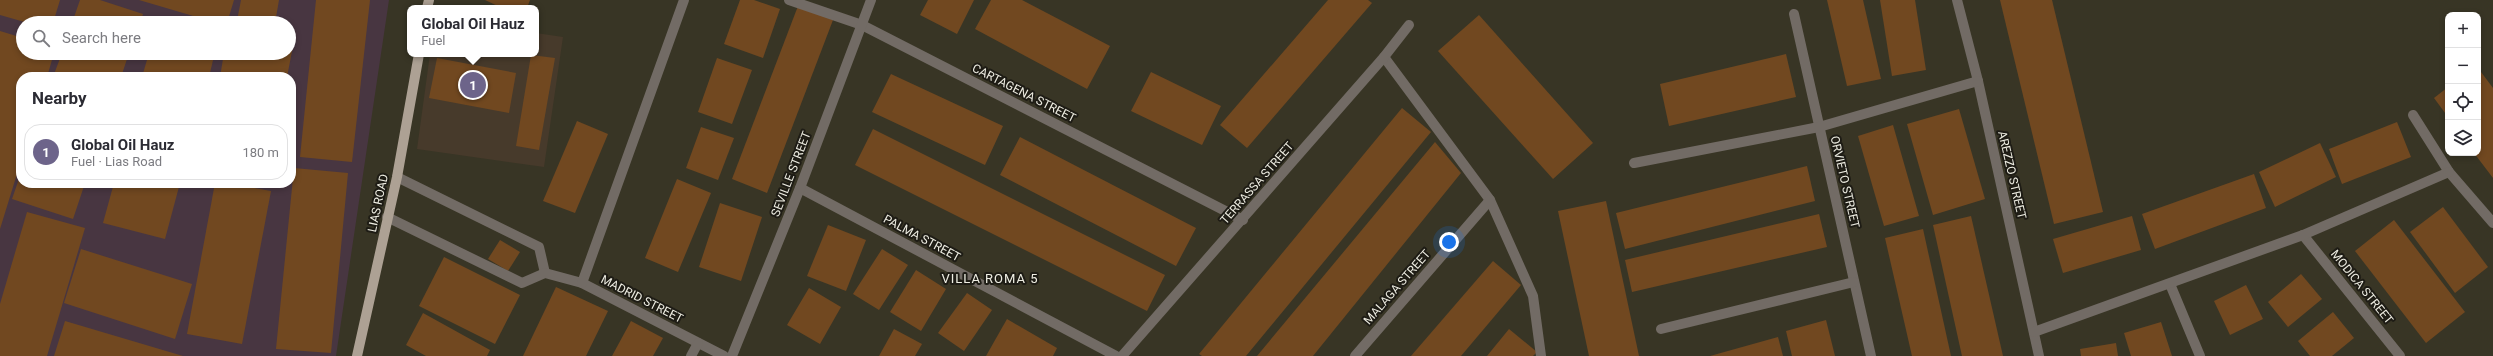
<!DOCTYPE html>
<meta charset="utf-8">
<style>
body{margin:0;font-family:Roboto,sans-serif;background:#f2f2f3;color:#2b2b33}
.controls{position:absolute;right:12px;top:12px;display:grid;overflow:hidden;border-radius:8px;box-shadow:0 2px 6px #0003}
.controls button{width:36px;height:36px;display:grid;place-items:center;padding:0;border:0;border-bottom:1px solid #e1e1e2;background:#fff;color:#2b2b33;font:20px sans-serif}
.you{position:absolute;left:1449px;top:242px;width:14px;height:14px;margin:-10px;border:3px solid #fff;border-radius:50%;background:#1a73e8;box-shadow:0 0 0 6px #1a73e833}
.badge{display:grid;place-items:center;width:26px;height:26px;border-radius:50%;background:#6d648a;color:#fff;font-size:13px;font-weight:700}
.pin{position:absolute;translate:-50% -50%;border:2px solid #fff;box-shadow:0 1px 4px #0006}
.popup{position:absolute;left:407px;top:5px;width:132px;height:52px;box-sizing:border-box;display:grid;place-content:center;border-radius:8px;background:#fff;filter:drop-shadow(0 1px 3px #0005);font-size:13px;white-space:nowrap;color:#7c7c81}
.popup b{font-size:15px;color:#2b2b33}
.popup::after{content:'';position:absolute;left:50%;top:100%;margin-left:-8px;border:8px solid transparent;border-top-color:#fff}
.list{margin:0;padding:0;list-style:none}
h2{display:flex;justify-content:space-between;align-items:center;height:52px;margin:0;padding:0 16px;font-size:17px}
h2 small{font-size:13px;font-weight:400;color:#7c7c81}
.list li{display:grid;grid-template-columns:26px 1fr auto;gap:12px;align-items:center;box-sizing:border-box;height:56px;margin:0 8px 8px;padding:0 8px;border:1px solid #e1e1e2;border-radius:16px}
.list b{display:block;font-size:15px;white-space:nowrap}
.list p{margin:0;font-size:13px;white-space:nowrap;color:#7c7c81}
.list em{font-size:13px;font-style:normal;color:#7c7c81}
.icon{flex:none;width:22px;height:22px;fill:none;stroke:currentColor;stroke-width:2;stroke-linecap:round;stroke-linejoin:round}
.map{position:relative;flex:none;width:2493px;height:356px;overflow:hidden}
.search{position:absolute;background:#fff;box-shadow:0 2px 6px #0003;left:16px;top:16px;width:280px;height:44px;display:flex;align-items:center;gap:10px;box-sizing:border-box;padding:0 14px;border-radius:22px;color:#7c7c81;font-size:15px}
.panel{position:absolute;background:#fff;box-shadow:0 2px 6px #0003;left:16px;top:72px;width:280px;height:116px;border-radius:16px}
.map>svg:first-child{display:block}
.commercial{fill:#473a2b}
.education{fill:#483641;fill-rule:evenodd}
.building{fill:#714820}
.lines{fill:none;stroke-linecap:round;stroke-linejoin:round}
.minor{stroke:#726b65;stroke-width:10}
.major{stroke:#ada194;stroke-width:10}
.labels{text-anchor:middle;stroke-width:4;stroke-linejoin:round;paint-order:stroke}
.street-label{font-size:12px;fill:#efeee3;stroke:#1e1c15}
.neighbourhood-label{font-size:13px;letter-spacing:1px;fill:#efeee3;stroke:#1e1c15}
</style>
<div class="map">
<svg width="2493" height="356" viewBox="0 0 2493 356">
<rect width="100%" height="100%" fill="#383525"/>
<!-- commercial -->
<path class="commercial" d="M536,33L563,37L544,167L417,149L430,54H536Z"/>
<!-- education -->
<path class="education" d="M0,0H389L336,356H0ZM23,23H289V53H23ZM21,77H291V183H21Z"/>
<!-- building -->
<g class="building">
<path d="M0,0H60L53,23H28L0,15Z"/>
<path d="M80,0H100L143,14L140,23H72Z"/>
<path d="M139,0H234L227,23H217Z"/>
<path d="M241,0H279L275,23L237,21Z"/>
<path d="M316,0H370L352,162L300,157Z"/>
<path d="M485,0H530L527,8H502Z"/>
<path d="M740,0H754L780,9L763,58L724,44Z"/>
<path d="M928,0H974L957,34L920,15Z"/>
<path d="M991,0H1022L1110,46L1087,89L975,29Z"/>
<path d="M1328,0H1368L1372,3L1247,148L1220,125Z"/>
<path d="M1827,0H1863L1881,79L1847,86Z"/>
<path d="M1880,0H1915L1926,70L1892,76Z"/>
<path d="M2000,0H2052L2103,212L2054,224Z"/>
<path d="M798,6L833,20L767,193L732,179Z"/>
<path d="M1479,15L1593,143L1553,179L1438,51Z"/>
<path d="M0,31L23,38V53H54L47,77H21V161L0,229Z"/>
<path d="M289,40L294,41L287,77H220L224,53H289Z"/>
<path d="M62,53H129L121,77H53Z"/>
<path d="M149,53H203L214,56L209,77H142Z"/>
<path d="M1786,54L1796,97L1669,126L1660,84Z"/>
<path d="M531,55L555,58L539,150L516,146Z"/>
<path d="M437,58L516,73L509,113L429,98Z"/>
<path d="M717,58L752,70L732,124L698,112Z"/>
<path d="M2478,68L2493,88V178L2474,153H2478Z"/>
<path d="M1151,72L1221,106L1202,145L1131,111Z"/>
<path d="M891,74L1003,126L985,165L872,112Z"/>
<path d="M2448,87V117L2434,98Z"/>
<path d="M1402,108L1431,132L1246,356H1202L1199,354Z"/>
<path d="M1959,109L1985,199L1933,215L1907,124Z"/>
<path d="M577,121L608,134L575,213L543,201Z"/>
<path d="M2397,122L2411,157L2342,184L2329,149Z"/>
<path d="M1893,125L1919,216L1884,226L1858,136Z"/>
<path d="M701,127L734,138L718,180L686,168Z"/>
<path d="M873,129L1165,275L1147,311L855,165Z"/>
<path d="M1020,137L1196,228L1176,266L1000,175Z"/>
<path d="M1435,142L1461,173L1313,356H1257Z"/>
<path d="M2320,143L2336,177L2275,207L2259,172Z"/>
<path d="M1807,166L1815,201L1625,249L1616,213Z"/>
<path d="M294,168L348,173L331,353L276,349Z"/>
<path d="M21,173V183H85L73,219L12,199Z"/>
<path d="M2254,174L2266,208L2155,249L2142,214Z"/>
<path d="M677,179L711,193L678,272L645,258Z"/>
<path d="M114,183H180L165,239L103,223Z"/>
<path d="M215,183H227L271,191L242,344L187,334Z"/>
<path d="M1606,201L1639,356H1589L1558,211Z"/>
<path d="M720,203L762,217L741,281L699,267Z"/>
<path d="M2443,207L2488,267L2455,293L2410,232Z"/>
<path d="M27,212L85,228L47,356H0V304Z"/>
<path d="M1819,214L1827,247L1632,292L1625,260Z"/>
<path d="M1971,216L2003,356H1962L1933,225Z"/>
<path d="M2132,216L2141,250L2063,273L2053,239Z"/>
<path d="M2394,220L2465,312L2426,343L2355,251Z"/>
<path d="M828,225L866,240L846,291L807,276Z"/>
<path d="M1923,229L1951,356H1912L1885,238Z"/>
<path d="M500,240L520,252L508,271L488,259Z"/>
<path d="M81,249L192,284L175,339L64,303Z"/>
<path d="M882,249L908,265L879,310L853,294Z"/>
<path d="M444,257L520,295L495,344L419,306Z"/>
<path d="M1493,261L1521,285L1461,356H1411Z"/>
<path d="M916,270L946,289L921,331L890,312Z"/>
<path d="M2301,274L2322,299L2288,327L2268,302Z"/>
<path d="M2246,285L2263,319L2230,335L2214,301Z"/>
<path d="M556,287L608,311L586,356H523Z"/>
<path d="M809,288L841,307L820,344L787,325Z"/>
<path d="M967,293L992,310L964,351L938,333Z"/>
<path d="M2333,312L2354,338L2332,356H2310L2298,341Z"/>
<path d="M423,313L490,350L487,356H426L406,345Z"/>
<path d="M1007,319L1057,348L1053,356H986Z"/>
<path d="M1826,320L1835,356H1792L1786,331Z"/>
<path d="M65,321L183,356H54Z"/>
<path d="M631,321L663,338L653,356H612Z"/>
<path d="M2161,322L2172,356H2131L2124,333Z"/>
<path d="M894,329L922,344L915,356H879Z"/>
<path d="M1509,329L1537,352L1533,356H1487Z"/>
<path d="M1778,337L1783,356H1710Z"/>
<path d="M2116,343L2118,356H2081L2080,349Z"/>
</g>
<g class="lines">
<!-- minor -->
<g class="minor">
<path d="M789,0L862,25L1243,220"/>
<path d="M1957,0L1978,81L2039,356"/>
<path d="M1794,14L1871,356"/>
<path d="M1384,57L1490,200L1533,296L1541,356"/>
<path d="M2413,115L2449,172L2493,223"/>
<path d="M1634,163L1819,127L1978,81"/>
<path d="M397,177L539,247L545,273"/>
<path d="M800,188L1116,356"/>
<path d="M387,217L522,283L545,273L582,283L724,356"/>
<path d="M2303,235L2400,356"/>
<path d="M582,283L684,0"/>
<path d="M2170,284L2200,356"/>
<path d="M1661,329L1854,282"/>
<path d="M2034,332L2303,235L2449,172"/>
<path d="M691,356L698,343"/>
<path d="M732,356L800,188L871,0"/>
<path d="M1122,356L1384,57L1409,25"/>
<path d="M1355,356L1490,200"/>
</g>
<!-- major -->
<g class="major">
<path d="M427,8L429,0"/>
<path d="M357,356L397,177L419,54"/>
</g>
</g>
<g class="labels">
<!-- street labels -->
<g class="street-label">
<text transform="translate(1024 93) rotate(27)" y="4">CARTAGENA STREET</text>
<text transform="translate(791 174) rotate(-69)" y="4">SEVILLE STREET</text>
<text transform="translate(2012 175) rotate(77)" y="4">AREZZO STREET</text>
<text transform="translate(1845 182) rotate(77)" y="4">ORVIETO STREET</text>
<text transform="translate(1257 183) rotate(-49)" y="4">TERRASSA STREET</text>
<text transform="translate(378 203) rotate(-78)" y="4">LIAS ROAD</text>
<text transform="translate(922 238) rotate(28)" y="4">PALMA STREET</text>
<text transform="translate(1397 287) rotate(-49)" y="4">MALAGA STREET</text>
<text transform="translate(2362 287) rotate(51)" y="4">MODICA STREET</text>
<text transform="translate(642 299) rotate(27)" y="4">MADRID STREET</text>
</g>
<!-- neighbourhood labels -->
<g class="neighbourhood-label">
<text x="990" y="283">VILLA ROMA 5</text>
</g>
</g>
</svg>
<div class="controls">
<button>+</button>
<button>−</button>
<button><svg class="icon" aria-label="locate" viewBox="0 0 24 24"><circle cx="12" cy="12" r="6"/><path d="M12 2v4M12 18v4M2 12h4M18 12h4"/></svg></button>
<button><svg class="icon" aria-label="layers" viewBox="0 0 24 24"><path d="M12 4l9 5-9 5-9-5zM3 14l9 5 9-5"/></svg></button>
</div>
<div class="you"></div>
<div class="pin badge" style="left:473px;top:85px">1</div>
<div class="popup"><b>Global Oil Hauz</b>Fuel</div>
<div class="search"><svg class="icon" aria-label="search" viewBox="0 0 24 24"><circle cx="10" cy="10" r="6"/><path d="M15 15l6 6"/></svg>Search here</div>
<section class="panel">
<h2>Nearby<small></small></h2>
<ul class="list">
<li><span class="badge">1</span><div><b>Global Oil Hauz</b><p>Fuel · Lias Road</p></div><em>180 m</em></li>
</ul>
</section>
</div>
